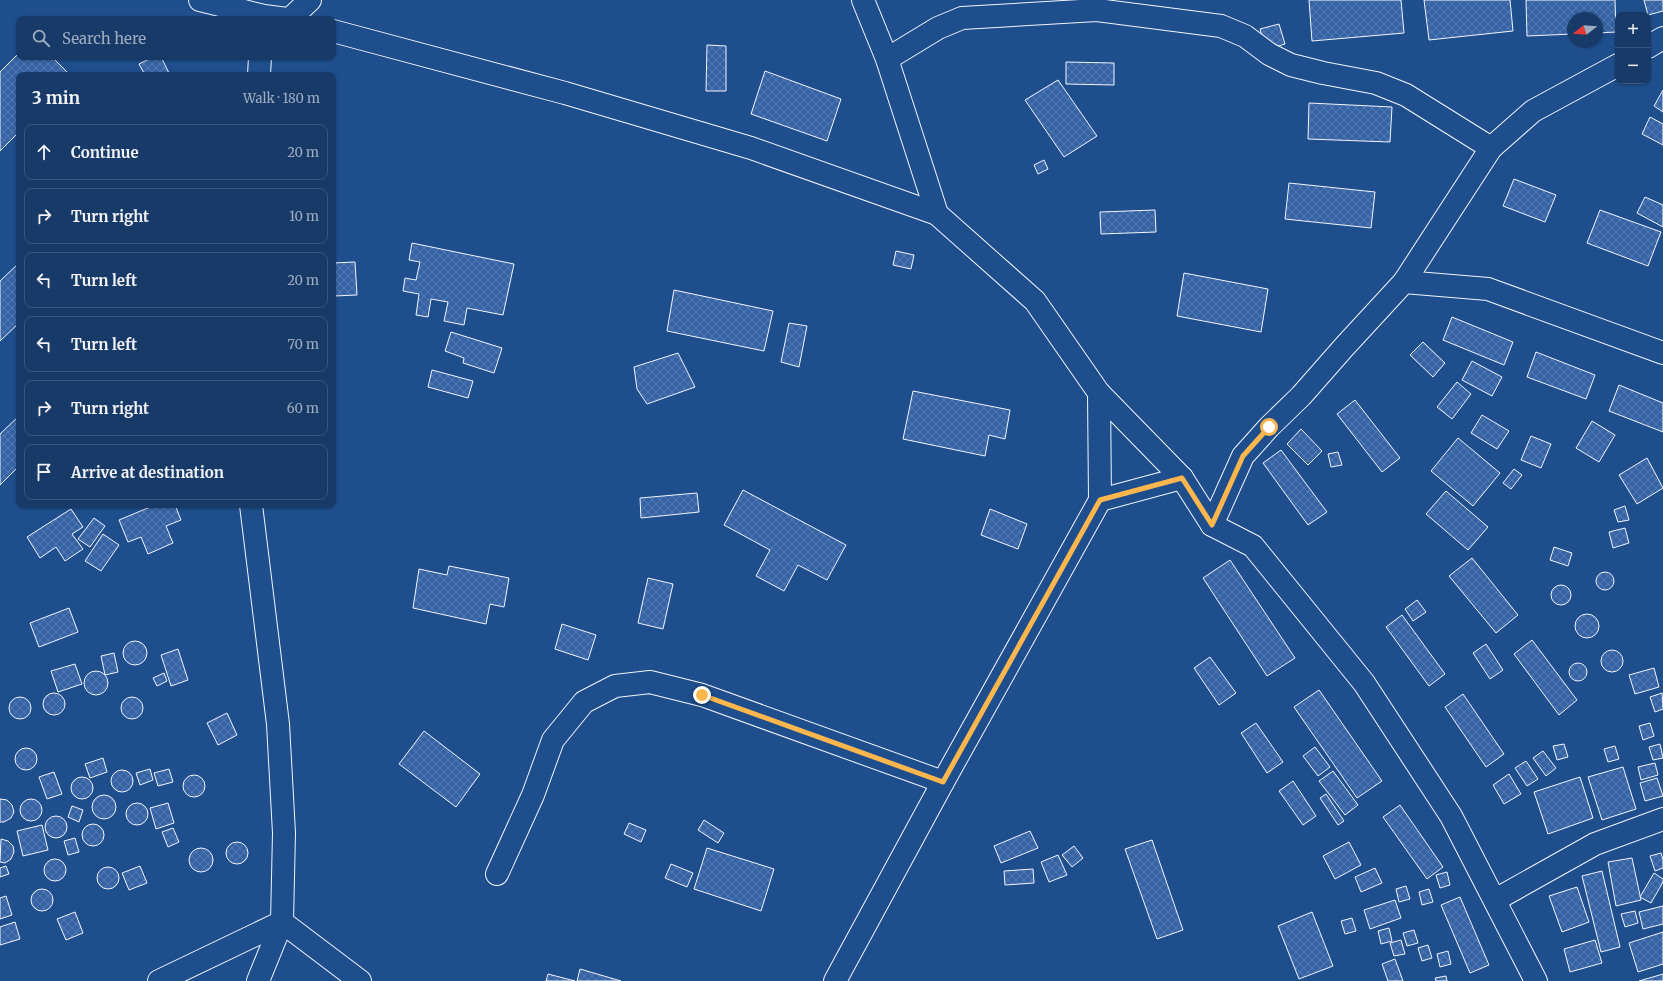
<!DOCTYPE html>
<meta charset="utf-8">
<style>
body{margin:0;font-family:Merriweather,serif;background:#244571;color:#f1f3f6}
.controls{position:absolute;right:12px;top:12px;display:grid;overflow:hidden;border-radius:8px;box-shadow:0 1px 3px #0004}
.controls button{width:36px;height:36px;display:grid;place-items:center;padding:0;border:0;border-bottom:1px solid #36547d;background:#173a69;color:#f1f3f6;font:20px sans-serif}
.compass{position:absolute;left:1567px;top:12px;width:36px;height:36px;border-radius:50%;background:#173a69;box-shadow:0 1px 3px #0004;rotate:253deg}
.stop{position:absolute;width:12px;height:12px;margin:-9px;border:3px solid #ffb74d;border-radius:50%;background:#fff}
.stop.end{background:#ffb74d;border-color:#fff;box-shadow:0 1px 4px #0008}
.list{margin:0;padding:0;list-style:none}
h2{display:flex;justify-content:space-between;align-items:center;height:52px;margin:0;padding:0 16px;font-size:17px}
h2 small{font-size:13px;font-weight:400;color:#9eadc0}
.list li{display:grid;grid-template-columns:26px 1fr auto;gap:12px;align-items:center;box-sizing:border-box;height:56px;margin:0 8px 8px;padding:0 8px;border:1px solid #36547d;border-radius:8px}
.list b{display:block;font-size:15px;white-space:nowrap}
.list em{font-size:13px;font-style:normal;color:#9eadc0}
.icon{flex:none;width:22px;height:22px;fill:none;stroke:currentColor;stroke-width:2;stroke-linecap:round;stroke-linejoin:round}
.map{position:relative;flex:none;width:1663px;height:981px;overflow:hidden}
.search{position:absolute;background:#173a69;box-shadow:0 1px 3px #0004;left:16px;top:16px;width:320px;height:44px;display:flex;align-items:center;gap:10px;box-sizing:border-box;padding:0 14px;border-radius:8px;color:#9eadc0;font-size:15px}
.panel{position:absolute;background:#173a69;box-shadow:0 1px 3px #0004;left:16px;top:72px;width:320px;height:436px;border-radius:8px}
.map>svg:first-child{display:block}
.building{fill:url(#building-cross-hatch);stroke:#f2f6ff}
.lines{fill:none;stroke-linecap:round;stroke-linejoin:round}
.minor-casing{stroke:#f2f6ff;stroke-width:24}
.minor{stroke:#1f4e8c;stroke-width:22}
.route{stroke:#ffb74d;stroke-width:5}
</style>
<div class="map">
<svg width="1663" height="981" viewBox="0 0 1663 981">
<defs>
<pattern id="building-cross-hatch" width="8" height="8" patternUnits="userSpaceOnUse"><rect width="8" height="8" fill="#3563a3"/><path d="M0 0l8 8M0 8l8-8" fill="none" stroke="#537ab1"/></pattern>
</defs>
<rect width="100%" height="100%" fill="#1f4e8c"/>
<!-- building -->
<g class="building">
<path d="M1309,0H1401L1404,33L1312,41Z"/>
<path d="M1424,0H1510L1513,31L1429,40Z"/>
<path d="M1526,0H1615L1616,32L1597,33V18H1573V34L1527,36Z"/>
<path d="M1644,0H1663V11L1648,15Z"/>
<path d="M1279,24L1285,44L1266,50L1260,29Z"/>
<path d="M707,45L726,46V91H706Z"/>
<path d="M19,53V57H52L70,75H19V132L0,151V72Z"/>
<path d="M153,57H161L170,75H145L139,64Z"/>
<path d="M1066,62L1114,63V85L1066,84Z"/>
<path d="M765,71L841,99L827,141L751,114Z"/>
<path d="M1058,80L1097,136L1064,157L1025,100Z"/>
<path d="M1663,90V112L1654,106Z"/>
<path d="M1309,103L1392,107L1390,142L1308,139Z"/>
<path d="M1650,117L1663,124V145L1642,134Z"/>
<path d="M1044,160L1048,169L1038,174L1034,165Z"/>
<path d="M1514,179L1556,195L1545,222L1503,206Z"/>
<path d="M1289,183L1375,192L1371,228L1285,219Z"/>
<path d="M1645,197L1663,205V227L1637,213Z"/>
<path d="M1155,210L1156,232L1101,234L1100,212Z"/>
<path d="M1600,210L1661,232L1648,266L1587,243Z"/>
<path d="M412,243L514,264L503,315L467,308L464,325L444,321L448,302L431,299L428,317L416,315L419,294L403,291L405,278L416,280L420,262L409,260Z"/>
<path d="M896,251L914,255L911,269L893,265Z"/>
<path d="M355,262L357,295L334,296L333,263Z"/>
<path d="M19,263V323L0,341V281Z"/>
<path d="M1184,273L1268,289L1261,332L1177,316Z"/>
<path d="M674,290L773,311L764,351L667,331Z"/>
<path d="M1452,317L1513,342L1504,365L1443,340Z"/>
<path d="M789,323L807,326L799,367L781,362Z"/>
<path d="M451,332L502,348L494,373L463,363L464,358L445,351Z"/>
<path d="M1423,342L1445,363L1433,377L1410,355Z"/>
<path d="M1536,352L1595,375L1586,399L1527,377Z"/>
<path d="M678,353L695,387L647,404L637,389L634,367Z"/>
<path d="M1472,361L1502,377L1492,396L1462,380Z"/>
<path d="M432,370L473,381L468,398L428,387Z"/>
<path d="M1457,382L1471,394L1452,419L1437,407Z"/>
<path d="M1619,385L1663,403V432L1609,411Z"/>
<path d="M913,391L1010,410L1005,439L989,435L985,456L903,439Z"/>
<path d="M1355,400L1400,458L1382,472L1337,414Z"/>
<path d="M1482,415L1509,431L1497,449L1471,433Z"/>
<path d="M19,416V466L0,485V434Z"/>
<path d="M1592,421L1615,435L1599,462L1576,448Z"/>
<path d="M1301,429L1322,451L1308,465L1287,444Z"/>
<path d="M1531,436L1551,444L1541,468L1521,460Z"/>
<path d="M1458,438L1500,473L1473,506L1431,471Z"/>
<path d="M1281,450L1327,512L1308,525L1263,463Z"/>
<path d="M1338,452L1342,465L1331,467L1328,454Z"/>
<path d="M1647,458L1663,488L1637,504L1619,475Z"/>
<path d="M1514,469L1522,475L1511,489L1503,483Z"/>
<path d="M743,490L846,545L827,580L798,565L784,591L756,576L770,550L724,525Z"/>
<path d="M1446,491L1488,527L1468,550L1426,514Z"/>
<path d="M697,493L699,512L641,518L640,498Z"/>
<path d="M155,505H175L181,520L166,526L173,543L148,554L141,537L128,542L119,520Z"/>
<path d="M1625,506L1629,520L1618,522L1614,510Z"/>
<path d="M71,509L83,527L72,534L83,549L65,561L56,547L40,558L27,537Z"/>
<path d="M990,509L1027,524L1018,549L981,535Z"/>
<path d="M94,518L105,526L90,547L78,539Z"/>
<path d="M1625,528L1629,543L1613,548L1609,532Z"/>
<path d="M103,534L119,545L101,571L85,561Z"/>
<path d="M1554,547L1572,553L1568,566L1550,560Z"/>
<path d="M1472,558L1518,615L1496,633L1449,576Z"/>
<path d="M1230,560L1295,658L1267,676L1203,578Z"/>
<path d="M449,566L509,578L504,607L490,604L486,624L413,608L419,569L447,575Z"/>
<circle cx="1605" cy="581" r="9"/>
<path d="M648,578L673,584L663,629L638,623Z"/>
<circle cx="1561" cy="595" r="10"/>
<path d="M1417,600L1426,612L1413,621L1405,609Z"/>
<path d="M69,608L78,632L39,647L30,623Z"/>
<circle cx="1587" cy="626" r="12"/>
<path d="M1402,615L1445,674L1429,686L1386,627Z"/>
<path d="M562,624L596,635L588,660L555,649Z"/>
<path d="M1532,640L1577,700L1559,715L1514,654Z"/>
<circle cx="135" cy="653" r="12"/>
<path d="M1486,644L1503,670L1490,679L1473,653Z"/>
<path d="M178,649L188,680L171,686L161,655Z"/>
<circle cx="1612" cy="661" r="11"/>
<path d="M114,653L118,672L105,675L101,656Z"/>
<path d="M1210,657L1236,693L1219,705L1194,668Z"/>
<circle cx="1578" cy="672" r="9"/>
<path d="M75,664L82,684L58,692L51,671Z"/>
<path d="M1654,668L1659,687L1635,694L1629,675Z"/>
<circle cx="96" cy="683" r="12"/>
<path d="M164,673L167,681L157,686L153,678Z"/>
<path d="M1319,690L1382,781L1357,798L1294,707Z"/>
<circle cx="54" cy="704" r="11"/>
<path d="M1662,693L1663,709L1655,712L1650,697Z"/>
<path d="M1463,694L1504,754L1486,767L1445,707Z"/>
<circle cx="132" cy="708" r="11"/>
<circle cx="20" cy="708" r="11"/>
<path d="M227,713L237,735L218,745L207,723Z"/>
<path d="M1256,723L1283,762L1267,773L1241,733Z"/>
<path d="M1650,723L1654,736L1643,740L1639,726Z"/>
<path d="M424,731L480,774L456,807L399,764Z"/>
<path d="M1564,744L1568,757L1557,760L1553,746Z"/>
<path d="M1660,744L1663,758L1653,760L1649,747Z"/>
<path d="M1615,746L1619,759L1608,762L1604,749Z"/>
<path d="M1315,747L1330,767L1318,776L1303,756Z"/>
<circle cx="26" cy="759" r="11"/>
<path d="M1543,751L1556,768L1546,776L1533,758Z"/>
<path d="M103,758L107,772L90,778L85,764Z"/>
<path d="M1526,761L1538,779L1527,786L1515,768Z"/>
<path d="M1655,763L1658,775L1641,780L1638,767Z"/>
<path d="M1623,767L1636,809L1602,820L1588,777Z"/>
<path d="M150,769L153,780L140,785L136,773Z"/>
<path d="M169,769L173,782L158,786L154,773Z"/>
<circle cx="122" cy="781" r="11"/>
<path d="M1333,771L1358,805L1345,815L1319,781Z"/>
<path d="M54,772L62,794L47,799L39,777Z"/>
<path d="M1509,774L1521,794L1504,804L1493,785Z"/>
<circle cx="194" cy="786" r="11"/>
<circle cx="82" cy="788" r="11"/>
<path d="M1580,777L1593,818L1548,834L1534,792Z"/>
<path d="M1657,778L1663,796L1645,801L1640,783Z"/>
<path d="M1293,781L1316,816L1303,825L1279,791Z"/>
<path d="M1326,794L1344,821L1338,825L1320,798Z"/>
<circle cx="104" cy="807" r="12"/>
<circle cx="31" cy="810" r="11"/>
<path d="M0,799L7,800L12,805L14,812L11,818L4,822H0Z"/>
<circle cx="137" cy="814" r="11"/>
<path d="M168,803L174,823L156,829L150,808Z"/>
<path d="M1400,805L1443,867L1427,879L1383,817Z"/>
<path d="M72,806L83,810L79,822L68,817Z"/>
<circle cx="56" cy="827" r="11"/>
<path d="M704,820L724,833L718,843L698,830Z"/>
<path d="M629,823L646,830L641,842L624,834Z"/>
<circle cx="93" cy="835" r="11"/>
<path d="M42,825L48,850L23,856L17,831Z"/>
<path d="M173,828L179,842L168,847L162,832Z"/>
<path d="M1030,831L1038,848L1001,863L994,846Z"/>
<path d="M75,838L79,852L68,855L64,841Z"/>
<path d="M1,839L8,841L13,846L14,852L11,859L5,863L0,862Z"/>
<path d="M1152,840L1183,930L1157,939L1125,849Z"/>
<circle cx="237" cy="853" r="11"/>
<path d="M1349,842L1361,865L1335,879L1323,856Z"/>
<path d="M1074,846L1083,858L1072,867L1062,855Z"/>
<path d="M707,848L774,869L761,911L694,889Z"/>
<circle cx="201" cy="860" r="12"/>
<path d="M1661,853L1663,860V868L1655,871L1650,856Z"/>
<path d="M1058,855L1067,875L1049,882L1041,862Z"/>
<path d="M1632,858L1641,900L1616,906L1608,862Z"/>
<circle cx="55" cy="870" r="11"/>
<path d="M671,864L693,873L687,887L665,878Z"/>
<path d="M6,866L9,874L0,877V868Z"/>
<path d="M140,866L147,883L129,890L122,873Z"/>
<circle cx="108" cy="878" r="11"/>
<path d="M1375,868L1382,883L1361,892L1355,877Z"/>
<path d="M1033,869L1034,883L1005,885L1004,871Z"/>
<path d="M1602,871L1620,947L1601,952L1582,876Z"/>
<path d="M1447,872L1450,885L1440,888L1436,875Z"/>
<path d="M1654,873L1663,879V882L1651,903L1640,897Z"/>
<path d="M1406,886L1410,899L1399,902L1396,889Z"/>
<path d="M1577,887L1589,922L1562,932L1549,896Z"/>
<circle cx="42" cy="900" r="11"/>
<path d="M1429,889L1433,902L1422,905L1419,892Z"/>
<path d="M6,896L12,915L0,919V898Z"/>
<path d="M1460,897L1489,965L1470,973L1441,905Z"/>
<path d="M1395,900L1401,918L1370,929L1364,910Z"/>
<path d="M1663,906V924L1643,929L1639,912Z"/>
<path d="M1635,911L1638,923L1625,927L1621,914Z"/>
<path d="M75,912L83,933L66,940L57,919Z"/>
<path d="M1312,912L1333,966L1299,979L1278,926Z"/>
<path d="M1352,918L1356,931L1345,934L1341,921Z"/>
<path d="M15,922L20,939L0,945V927Z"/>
<path d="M1389,928L1392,941L1381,944L1378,931Z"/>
<path d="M1414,930L1418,943L1407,946L1403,933Z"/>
<path d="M1663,932V964L1638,972L1629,943Z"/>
<path d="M1401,940L1405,954L1394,956L1390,943Z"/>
<path d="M1595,940L1602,963L1570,972L1564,949Z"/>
<path d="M1428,945L1432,958L1422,961L1418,948Z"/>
<path d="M1448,951L1451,964L1440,967L1437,954Z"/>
<path d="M1395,959L1403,981H1388L1382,964Z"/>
<path d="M580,969L621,981H577Z"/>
<path d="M548,974L575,981H546Z"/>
<path d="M1663,974V981H1639Z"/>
<path d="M1446,976L1447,981H1436L1435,978Z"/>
</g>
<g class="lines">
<!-- minor casing -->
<g class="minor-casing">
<g id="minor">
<path d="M200,0L264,16L287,19"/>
<path d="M863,0L887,59L937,214L1035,301L1099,393L1182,478L1212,525L1253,546L1364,683L1451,816L1536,981"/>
<path d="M290,19L310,0"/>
<path d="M333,31L565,93L751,148L937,214"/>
<path d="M1648,47L1663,38"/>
<path d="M887,59L938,28L962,18L1097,10L1221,26L1245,36L1269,54L1291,65L1323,73L1376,83L1406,95L1491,148L1533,111L1618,65"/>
<path d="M259,75L260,57"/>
<path d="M1404,282L1491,148"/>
<path d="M1099,393L1100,500"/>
<path d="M251,505L278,724L284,833L282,922L258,981"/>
<path d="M1212,525L1243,456L1269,427L1301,396L1345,346L1404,282L1488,289L1663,353"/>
<path d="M497,874L533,795L553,740L584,702L615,686L650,682L702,695L943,782"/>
<path d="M1495,900L1595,844L1663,819"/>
<path d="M282,922L360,981"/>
<path d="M159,981L282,922"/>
<path d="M835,981L943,782L1100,500L1182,478"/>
</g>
</g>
<!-- minor -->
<use href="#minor" class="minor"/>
</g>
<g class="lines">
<!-- route -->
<path class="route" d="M702,695L943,782L1100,500L1182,478L1212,525L1243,456L1269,427"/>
</g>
</svg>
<div class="controls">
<button>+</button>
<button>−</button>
</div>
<svg class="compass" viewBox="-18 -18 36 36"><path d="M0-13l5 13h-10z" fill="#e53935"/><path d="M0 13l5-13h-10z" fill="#9eadc0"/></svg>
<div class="stop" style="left:1269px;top:427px"></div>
<div class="stop end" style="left:702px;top:695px"></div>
<div class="search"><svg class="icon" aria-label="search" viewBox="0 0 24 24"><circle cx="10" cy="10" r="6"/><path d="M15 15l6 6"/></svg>Search here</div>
<section class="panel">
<h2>3 min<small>Walk · 180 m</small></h2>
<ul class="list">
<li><svg class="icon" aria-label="ahead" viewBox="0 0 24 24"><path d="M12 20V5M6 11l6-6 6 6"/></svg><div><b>Continue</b></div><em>20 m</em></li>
<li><svg class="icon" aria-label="right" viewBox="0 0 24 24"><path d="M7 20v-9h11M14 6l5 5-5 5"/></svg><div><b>Turn right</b></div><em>10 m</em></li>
<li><svg class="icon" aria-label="left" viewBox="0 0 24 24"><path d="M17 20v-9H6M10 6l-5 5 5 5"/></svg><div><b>Turn left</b></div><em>20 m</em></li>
<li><svg class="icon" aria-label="left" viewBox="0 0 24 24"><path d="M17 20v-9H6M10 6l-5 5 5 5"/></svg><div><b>Turn left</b></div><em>70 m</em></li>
<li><svg class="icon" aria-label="right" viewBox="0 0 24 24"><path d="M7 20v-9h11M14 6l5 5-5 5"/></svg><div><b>Turn right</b></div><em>60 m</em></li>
<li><svg class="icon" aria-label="arrive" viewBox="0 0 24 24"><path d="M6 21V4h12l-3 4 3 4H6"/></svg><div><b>Arrive at destination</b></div></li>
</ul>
</section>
</div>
